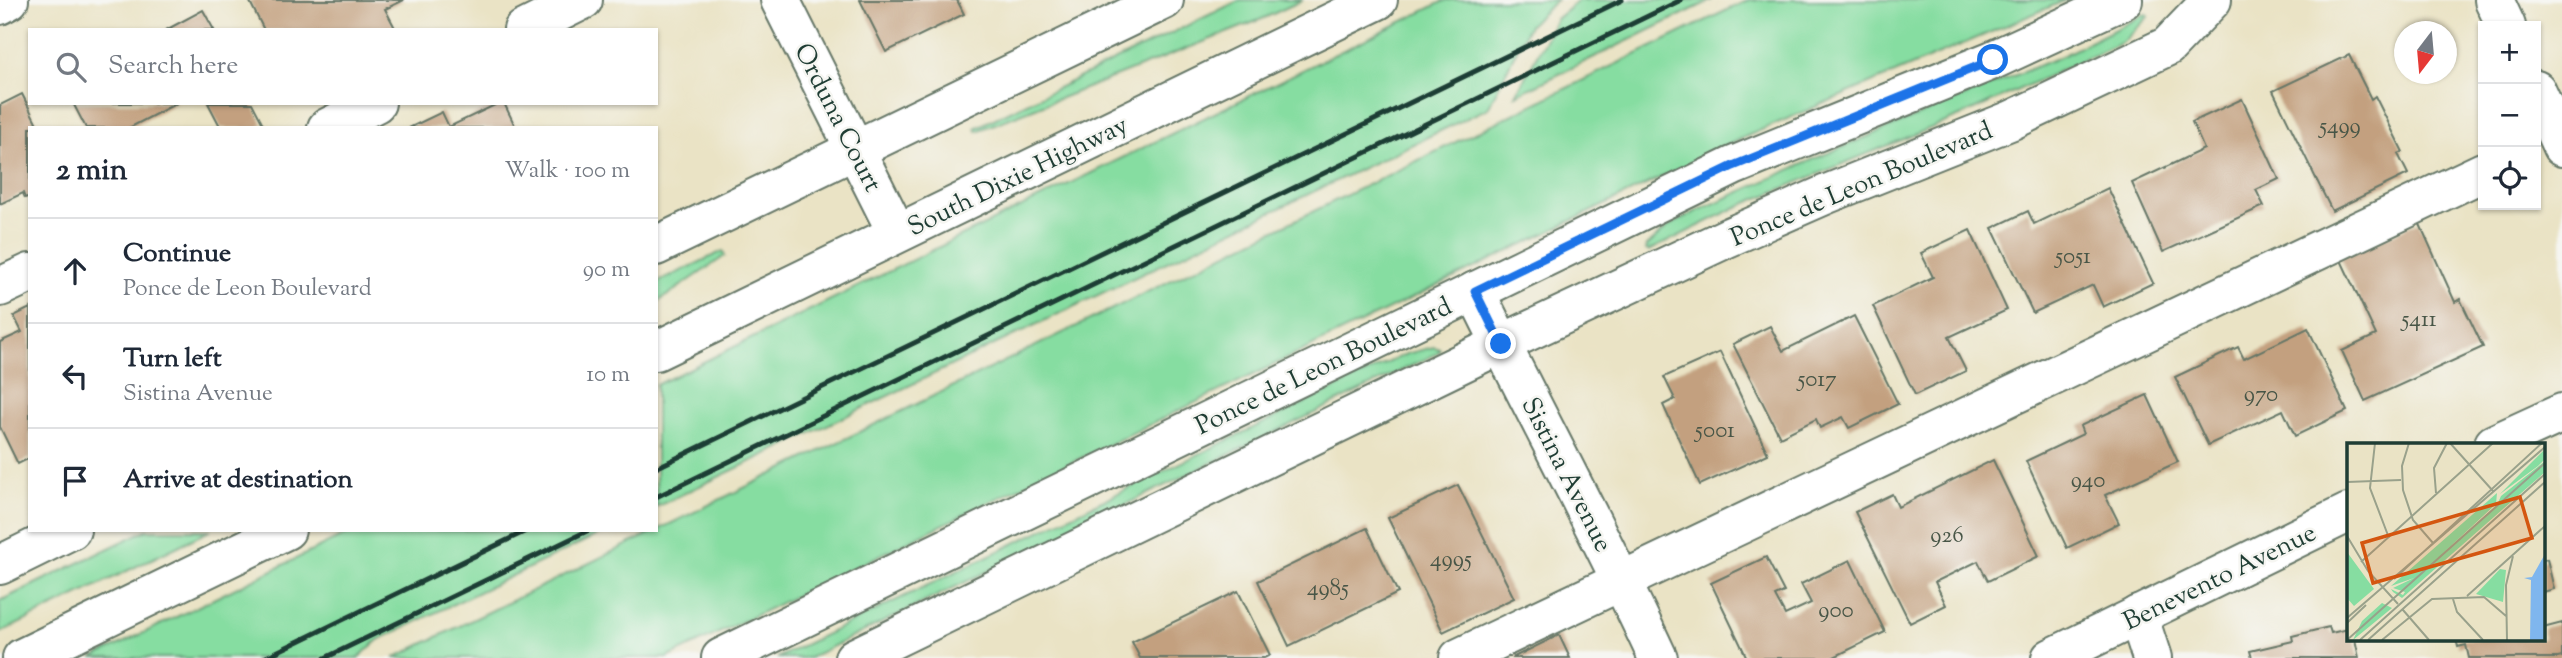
<!DOCTYPE html>
<meta charset="utf-8">
<style>
body{margin:0;font-family:"Sorts Mill Goudy",serif;background:#f2f2f3;color:#1f2937}
.controls{position:absolute;right:21px;top:21px;display:grid;overflow:hidden;border-radius:0px;box-shadow:0 2px 5px #0004}
.controls button{width:63px;height:63px;display:grid;place-items:center;padding:0;border:0;border-bottom:2px solid #e0e1e3;background:#fff;color:#1f2937;font:35px sans-serif}
.compass{position:absolute;left:2394px;top:21px;width:63px;height:63px;border-radius:50%;background:#fff;box-shadow:0 2px 5px #0004;rotate:196deg}
.stop{position:absolute;width:21px;height:21px;margin:-16px;border:5px solid #1a73e8;border-radius:50%;background:#fff}
.stop.end{background:#1a73e8;border-color:#fff;box-shadow:0 2px 7px #0008}
.list{margin:0;padding:0;list-style:none}
h2{display:flex;justify-content:space-between;align-items:center;height:91px;margin:0;padding:0 28px;font-size:30px}
h2 small{font-size:23px;font-weight:400;color:#747a83}
.list li{display:grid;grid-template-columns:46px 1fr auto;gap:21px;align-items:center;box-sizing:border-box;height:105px;padding:0 28px;border-top:2px solid #e0e1e3}
.list b{display:block;font-size:26px;white-space:nowrap}
.list p{margin:0;font-size:23px;white-space:nowrap;color:#747a83}
.list em{font-size:23px;font-style:normal;color:#747a83}
.icon{flex:none;width:38px;height:38px;fill:none;stroke:currentColor;stroke-width:2;stroke-linecap:round;stroke-linejoin:round}
.map{position:relative;flex:none;width:2562px;height:658px;overflow:hidden}
.search{position:absolute;background:#fff;box-shadow:0 2px 5px #0004;left:28px;top:28px;width:630px;height:77px;display:flex;align-items:center;gap:18px;box-sizing:border-box;padding:0 24px;border-radius:0px;color:#747a83;font-size:26px}
.panel{position:absolute;background:#fff;box-shadow:0 2px 5px #0004;left:28px;top:126px;width:630px;height:406px;border-radius:0px}
.map>svg:first-child{display:block}
.green{fill:#86dda1;stroke:#528d6a;stroke-width:2}
.building{fill:#c3a07f}
.lines{fill:none;stroke-linecap:round;stroke-linejoin:round}
.minor-casing{stroke:#667767;stroke-width:42}
.highway-casing{stroke:#667767;stroke-width:42}
.minor{stroke:#fff;stroke-width:38}
.highway{stroke:#fff;stroke-width:38}
.rail{stroke:#1f3d34;stroke-width:5}
.route{stroke:#1a73e8;stroke-width:9}
.labels{text-anchor:middle;stroke-width:5;stroke-linejoin:round;paint-order:stroke}
.number-label{font-size:23px;fill:#485647}
.street-label{font-size:26px;fill:#1f3d34;stroke:#f6f6f2}
.inset-road{fill:none;stroke:#99a18b;stroke-width:2}
.view{fill:#d45610;fill-opacity:0.15;stroke:#d45610;stroke-width:3.5}
.inset-edge{fill:none;stroke:#1f3d34;stroke-width:3.5}
</style>
<div class="map">
<svg width="2562" height="658" viewBox="0 0 2562 658">
<rect width="100%" height="100%" fill="#f6f6f2"/>
<filter id="ink" filterUnits="userSpaceOnUse"><feTurbulence type="fractalNoise" baseFrequency=".0143" numOctaves="2"/><feDisplacementMap in="SourceGraphic" scale="14" xChannelSelector="R" yChannelSelector="G"/><feConvolveMatrix kernelMatrix="1 2 1 2 8 2 1 2 1" color-interpolation-filters="sRGB"/></filter>
<filter id="wash" filterUnits="userSpaceOnUse"><feTurbulence type="fractalNoise" baseFrequency=".00686" numOctaves="4" result="noise"/><feDisplacementMap in="SourceGraphic" scale="28" xChannelSelector="R" yChannelSelector="G"/><feGaussianBlur stdDeviation="1.57" result="paint"/><feColorMatrix in="noise" values="0 0 0 0 0 0 0 0 0 0 0 0 0 0 0 0 0 1.4 0 .05"/><feComposite in="paint" operator="in"/></filter>
<g filter="url(#wash)">
<rect width="100%" height="100%" fill="#eae3c5"/>
<!-- green -->
<g class="green">
<path d="M1240,0H1303L1262,19L977,131L975,128Z"/>
<path d="M1446,0H1557L1529,25L1488,108L656,507V385Z"/>
<path d="M1579,0H1712L1516,95L1556,19Z"/>
<path d="M1748,0H2066L1747,136L667,658H394Z"/>
<path d="M2145,14L2149,15L2148,17L2123,42L1965,114L1737,207L1649,251L1646,250L1647,246L1669,226L1697,211L1821,156L2064,55Z"/>
<path d="M723,251L725,256L656,303V283Z"/>
<path d="M1434,347L1440,349L1438,353L809,658H777L1406,354Z"/>
<path d="M146,530H211L0,633V601Z"/>
<path d="M355,530H608L378,640L358,658H92Z"/>
</g>
<g id="blocks">
<!-- building -->
<g class="building">
<path d="M249,0H404L385,9L395,28L392,30H264Z"/>
<path d="M860,0H957L964,14L886,52Z"/>
<path d="M203,10L214,30H166Z"/>
<path d="M2349,55L2371,99L2375,96L2403,152L2398,154L2408,174L2332,211L2273,91Z"/>
<path d="M22,94L39,128H30V196L25,198L23,193L0,204V105Z"/>
<path d="M2242,99L2279,179L2256,190L2264,206L2163,252L2132,183L2204,149L2192,122Z"/>
<path d="M73,103H177L129,128H86Z"/>
<path d="M208,103H252L263,124L256,128H221Z"/>
<path d="M499,103H504L516,128H409L442,112L449,127Z"/>
<path d="M2108,188L2153,283L2103,307L2093,285L2033,313L1992,228L2028,211L2034,224Z"/>
<path d="M2419,222L2455,302L2460,299L2483,347L2365,401L2342,351L2376,335L2340,258Z"/>
<path d="M1970,230L2007,310L1949,337L1966,371L1915,395L1873,306L1933,277L1921,253Z"/>
<path d="M30,308V458L18,464L0,427V342L22,332L14,316Z"/>
<path d="M1854,316L1898,404L1849,428L1843,417L1820,428L1816,419L1780,437L1733,344L1770,326L1783,351Z"/>
<path d="M2308,328L2347,411L2295,436L2283,410L2208,445L2175,377L2238,347L2244,359Z"/>
<path d="M1720,352L1768,454L1700,485L1663,405L1675,399L1664,377Z"/>
<path d="M2147,395L2178,462L2105,495L2119,523L2067,548L2026,461L2083,434L2080,426Z"/>
<path d="M1993,460L2039,556L1988,581L1978,561L1935,582L1946,605L1910,623L1855,512L1892,494L1898,507Z"/>
<path d="M1458,485L1514,598L1443,632L1388,518Z"/>
<path d="M1367,528L1398,593L1289,646L1258,581Z"/>
<path d="M1766,557L1784,592L1775,596L1785,615L1811,603L1801,584L1850,560L1885,632L1832,658H1747L1711,583Z"/>
<path d="M2547,559L2554,589L2543,592V560Z"/>
<path d="M1238,591L1270,655L1264,658H1140L1132,642Z"/>
<path d="M2562,623V657L2558,658H2469L2466,645L2458,647L2456,639H2543V628Z"/>
<path d="M2329,627L2331,633L2348,629V639H2355L2359,658H2252L2250,651L2293,641L2292,636Z"/>
<path d="M1559,635L1570,658H1512Z"/>
</g>
</g>
</g>
<g filter="url(#ink)">
<use href="#blocks" fill-opacity="0" stroke="#667767" stroke-width="2"/>
<g class="lines">
<!-- minor casing -->
<g class="minor-casing">
<g id="minor">
<path d="M780,0L897,233"/>
<path d="M2494,0L2506,26"/>
<path d="M0,5L9,0"/>
<path d="M523,30L583,0"/>
<path d="M2536,90L2562,147"/>
<path d="M327,128L376,103"/>
<path d="M0,287L30,273"/>
<path d="M1475,291C1535,414 1601,534 1658,658"/>
<path d="M2494,444L2562,413"/>
<path d="M2138,615L2152,658"/>
<path d="M721,658L1733,166L1993,60L2123,0"/>
<path d="M854,658L1501,344L1727,238L1827,194L2012,120L2168,46L2212,0"/>
<path d="M1459,658L2483,172"/>
<path d="M2051,658L2348,513"/>
</g>
</g>
<!-- highway casing -->
<g class="highway-casing">
<g id="highway">
<path d="M656,246L1164,0"/>
<path d="M656,351L1378,0"/>
<path d="M0,565L71,530"/>
<path d="M22,658L286,530"/>
</g>
</g>
<!-- minor -->
<use href="#minor" class="minor"/>
<!-- highway -->
<use href="#highway" class="highway"/>
<!-- rail -->
<g class="rail">
<path d="M656,468L1622,0"/>
<path d="M656,497L1681,0"/>
<path d="M264,658L528,530"/>
<path d="M325,658L589,530"/>
</g>
</g>
</g>
<g class="lines" filter="url(#ink)">
<!-- route -->
<path class="route" d="M1501,344L1475,291L1733,166L1993,60"/>
</g>
<g class="labels">
<!-- number labels -->
<g class="number-label">
<text x="2340" y="133">5499</text>
<text x="2073" y="263">5051</text>
<text x="2419" y="326">5411</text>
<text x="1817" y="386">5017</text>
<text x="2261" y="401">970</text>
<text x="1715" y="437">5001</text>
<text x="2088" y="487">940</text>
<text x="1947" y="542">926</text>
<text x="1451" y="566">4995</text>
<text x="1328" y="595">4985</text>
<text x="1836" y="617">900</text>
</g>
<!-- street labels -->
<g class="street-label">
<text transform="translate(839 117) rotate(63)" y="9">Orduna Court</text>
<text transform="translate(1017 175) rotate(-26)" y="9">South Dixie Highway</text>
<text transform="translate(1861 183) rotate(-23)" y="9">Ponce de Leon Boulevard</text>
<text transform="translate(1323 365) rotate(-26)" y="9">Ponce de Leon Boulevard</text>
<text transform="translate(1568 474) rotate(63)" y="9">Sistina Avenue</text>
<text transform="translate(2219 576) rotate(-26)" y="9">Benevento Avenue</text>
</g>
</g>
<!-- overview -->
<g transform="translate(2347 443)">
<rect width="198" height="198" fill="#eae3c5"/>
<path d="M198,6V16L191,23L153,51ZM198,18V29L55,155L46,149L44,146L56,152L58,149L46,145L67,135L44,143L150,50L149,61L93,113L150,62L154,53ZM0,109L27,146L7,163L0,155ZM153,126L159,127L156,159L129,151ZM35,160L45,165L6,197L15,178Z" fill="#86dda1"/>
<path d="M198,111V197H183L184,137L177,135L185,134Z" fill="#7fb6ee"/>
<path class="inset-road" d="M28,0L23,45L42,95M62,0L55,23L56,47L66,77L86,100M103,0L146,48M0,39L54,37M89,50L87,25L100,0M0,93L21,128L51,161M14,119L146,0M47,136L195,0M120,153L198,83M106,156L110,169L136,197M56,167L82,197M0,175L198,4M0,180L19,162M0,197L198,20M13,197L198,31M21,197L198,39M35,197L85,156L137,154L159,173M160,197L159,142L166,113"/>
<path class="view" d="M173,54L185,95L26,140L15,100Z"/>
<rect width="198" height="198" class="inset-edge"/>
</g>
</svg>
<div class="controls">
<button>+</button>
<button>−</button>
<button><svg class="icon" aria-label="locate" viewBox="0 0 24 24"><circle cx="12" cy="12" r="6"/><path d="M12 2v4M12 18v4M2 12h4M18 12h4"/></svg></button>
</div>
<svg class="compass" viewBox="-18 -18 36 36"><path d="M0-13l5 13h-10z" fill="#e53935"/><path d="M0 13l5-13h-10z" fill="#747a83"/></svg>
<div class="stop" style="left:1993px;top:60px"></div>
<div class="stop end" style="left:1501px;top:344px"></div>
<div class="search"><svg class="icon" aria-label="search" viewBox="0 0 24 24"><circle cx="10" cy="10" r="6"/><path d="M15 15l6 6"/></svg>Search here</div>
<section class="panel">
<h2>2 min<small>Walk · 100 m</small></h2>
<ul class="list">
<li><svg class="icon" aria-label="ahead" viewBox="0 0 24 24"><path d="M12 20V5M6 11l6-6 6 6"/></svg><div><b>Continue</b><p>Ponce de Leon Boulevard</p></div><em>90 m</em></li>
<li><svg class="icon" aria-label="left" viewBox="0 0 24 24"><path d="M17 20v-9H6M10 6l-5 5 5 5"/></svg><div><b>Turn left</b><p>Sistina Avenue</p></div><em>10 m</em></li>
<li><svg class="icon" aria-label="arrive" viewBox="0 0 24 24"><path d="M6 21V4h12l-3 4 3 4H6"/></svg><div><b>Arrive at destination</b></div></li>
</ul>
</section>
</div>
